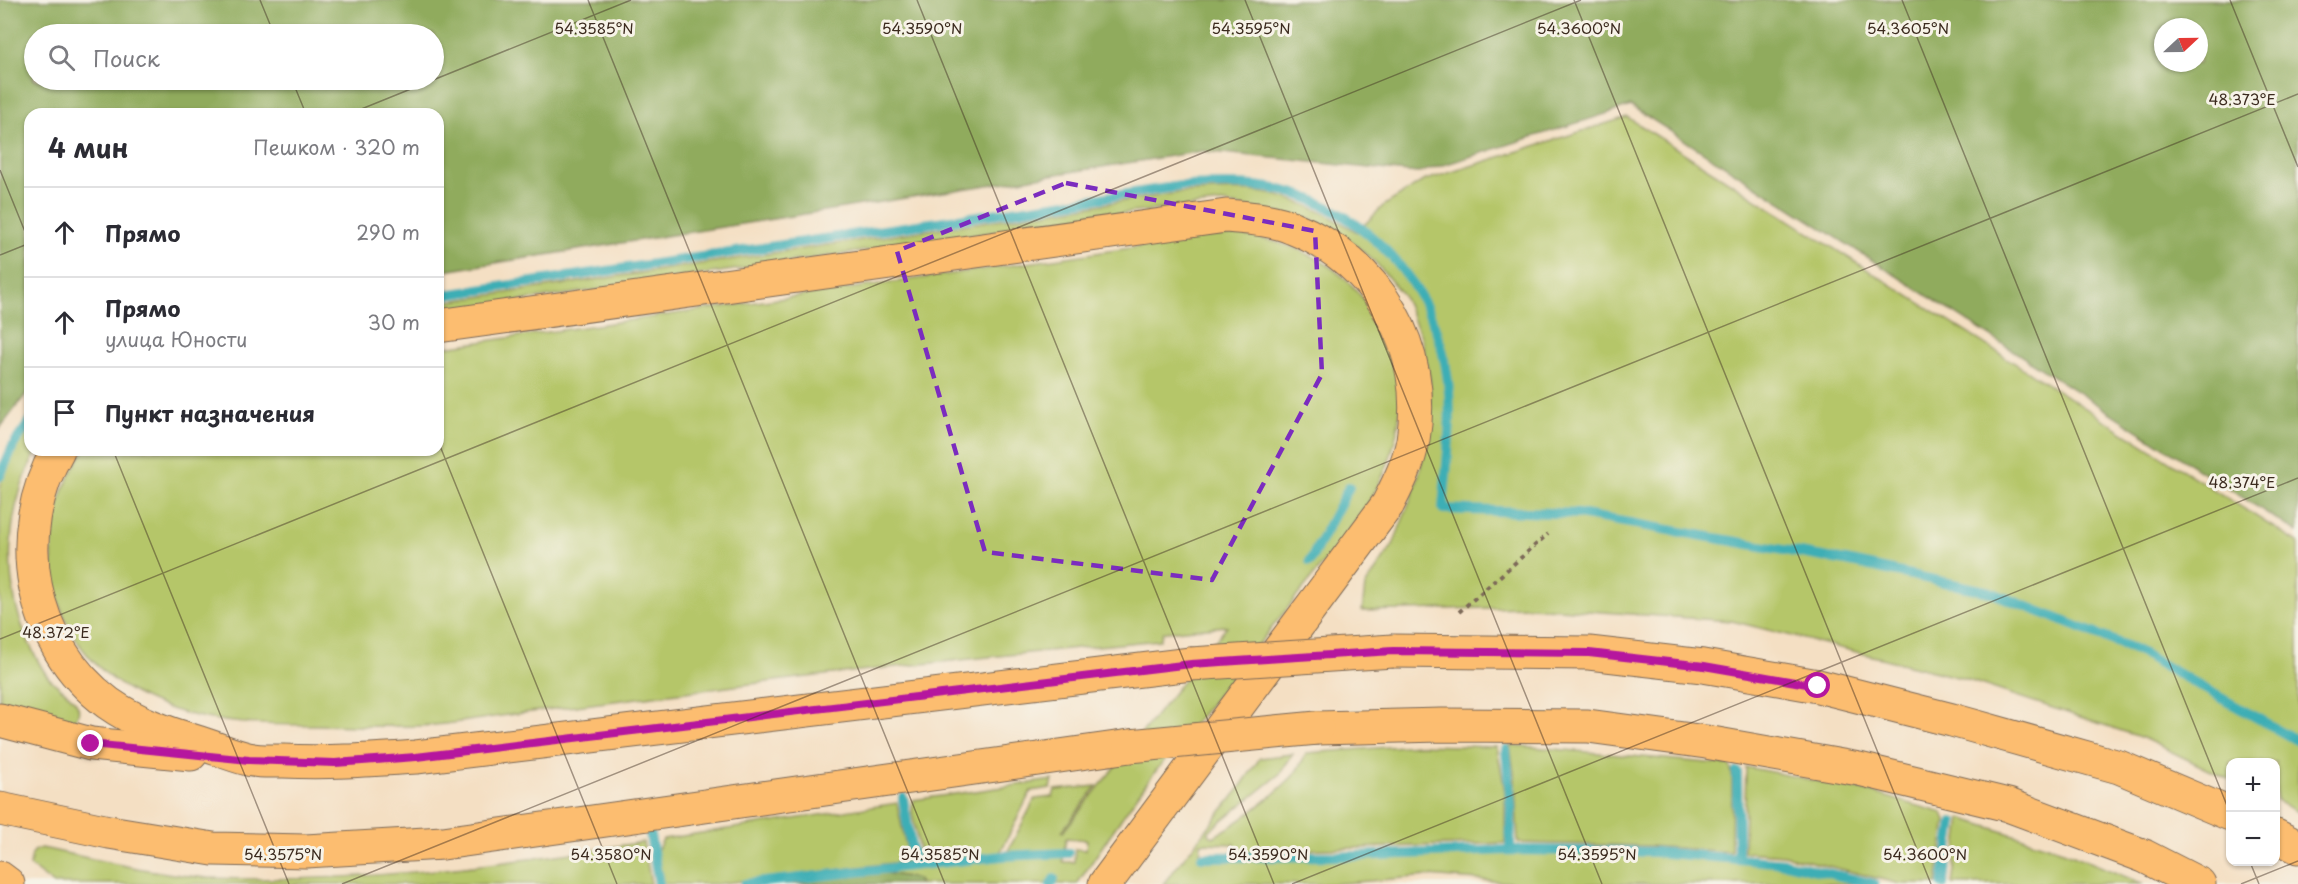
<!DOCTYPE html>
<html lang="ru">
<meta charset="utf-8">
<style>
body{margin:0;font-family:"Playpen Sans",sans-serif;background:#f2f2f3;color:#2b2b33}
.controls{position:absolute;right:18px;bottom:18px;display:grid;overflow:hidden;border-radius:12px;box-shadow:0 2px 4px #0004}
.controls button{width:54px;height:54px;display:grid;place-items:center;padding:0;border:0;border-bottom:2px solid #e1e1e2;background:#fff;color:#2b2b33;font:30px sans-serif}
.compass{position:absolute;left:2154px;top:18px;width:54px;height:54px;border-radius:50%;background:#fff;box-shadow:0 2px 4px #0004;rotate:68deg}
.stop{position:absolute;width:18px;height:18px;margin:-14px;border:4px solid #b5179e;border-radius:50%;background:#fff}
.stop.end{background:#b5179e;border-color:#fff;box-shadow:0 2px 6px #0008}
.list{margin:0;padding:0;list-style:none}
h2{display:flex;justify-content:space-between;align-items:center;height:78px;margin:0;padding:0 24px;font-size:26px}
h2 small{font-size:20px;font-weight:400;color:#7c7c81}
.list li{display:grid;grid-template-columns:39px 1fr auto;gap:18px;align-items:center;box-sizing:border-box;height:90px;padding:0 24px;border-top:2px solid #e1e1e2}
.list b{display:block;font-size:22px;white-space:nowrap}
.list p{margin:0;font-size:20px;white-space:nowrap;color:#7c7c81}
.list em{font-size:20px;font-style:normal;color:#7c7c81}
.icon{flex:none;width:33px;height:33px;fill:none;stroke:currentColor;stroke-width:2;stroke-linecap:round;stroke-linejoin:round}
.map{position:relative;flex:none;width:2298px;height:884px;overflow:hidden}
.search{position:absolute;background:#fff;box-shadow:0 2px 4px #0004;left:24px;top:24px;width:420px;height:66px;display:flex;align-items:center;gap:15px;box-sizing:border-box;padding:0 21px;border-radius:33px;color:#7c7c81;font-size:22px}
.panel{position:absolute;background:#fff;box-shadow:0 2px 4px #0004;left:24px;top:108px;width:420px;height:348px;border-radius:18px}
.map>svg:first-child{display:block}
.green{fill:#b5c669;stroke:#787844;stroke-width:1.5}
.forest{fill:#90ab5d;stroke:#666a3e;stroke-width:1.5;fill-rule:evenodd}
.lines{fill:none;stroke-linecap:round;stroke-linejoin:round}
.stream{stroke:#3caeb5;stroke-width:10}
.major-casing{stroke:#7c6958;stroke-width:35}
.path{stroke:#7c6958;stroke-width:4;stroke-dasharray:4.5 4.5;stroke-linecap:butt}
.major{stroke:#fcbd6f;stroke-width:33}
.major-bridge-casing{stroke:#7c6958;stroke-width:35;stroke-linecap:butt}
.major-bridge{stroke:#fcbd6f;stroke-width:33}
.route{stroke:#b5179e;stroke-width:8}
.marked{fill:none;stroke:#7b2cbf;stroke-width:4.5;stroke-dasharray:12 8;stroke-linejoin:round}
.ticks{fill:none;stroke:#3b2a1e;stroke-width:1.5;stroke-opacity:0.45}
.ticks-label{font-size:15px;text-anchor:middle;fill:#3b2a1e;stroke:#f7f3e8;stroke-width:6;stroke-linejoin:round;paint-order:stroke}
</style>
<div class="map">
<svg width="2298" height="884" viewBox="0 0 2298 884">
<rect width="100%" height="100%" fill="#f7f3e8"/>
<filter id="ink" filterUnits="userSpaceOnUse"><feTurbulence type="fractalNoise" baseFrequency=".0167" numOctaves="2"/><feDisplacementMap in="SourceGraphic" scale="12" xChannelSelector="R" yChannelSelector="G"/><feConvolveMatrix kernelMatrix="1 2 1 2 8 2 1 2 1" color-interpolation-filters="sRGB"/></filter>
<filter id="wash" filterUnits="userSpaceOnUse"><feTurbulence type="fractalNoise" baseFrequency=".008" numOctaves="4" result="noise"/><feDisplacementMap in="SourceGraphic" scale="24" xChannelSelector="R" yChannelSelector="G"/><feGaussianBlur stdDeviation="1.35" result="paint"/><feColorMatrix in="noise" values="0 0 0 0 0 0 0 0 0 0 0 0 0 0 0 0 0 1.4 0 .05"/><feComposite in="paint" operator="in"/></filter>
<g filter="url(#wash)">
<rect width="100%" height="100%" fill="#f4dfc3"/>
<!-- green -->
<g class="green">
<path d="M1627,117L2298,543V812L2276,801V762H2230V780L2143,738L1965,679L1732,621L1530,607L1362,611L1365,586L1393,545L1417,482L1430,428V380L1421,336L1402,294L1376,263L1350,240L1311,219L1222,203L1117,214L438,313V303L1178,193C1202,192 1226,189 1249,191C1289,194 1324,212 1357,232L1383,206L1423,181Z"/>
<path d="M1238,235C1293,241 1345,264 1373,314C1396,356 1407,392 1395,440C1382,496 1348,531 1314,575C1282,615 1250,655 1218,695C1195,723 1171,751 1149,780C1124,813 1101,849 1077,884H1054L1058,878L1053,876L1046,884H920L917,879L880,872L1007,858L1063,856V862H1074L1075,849L1086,850L1087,840L1066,838L1064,851L1007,853L1035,799L1053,797L1055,790L1097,786L1062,831L1063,832L1227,626L1163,632L1160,640C1013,654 866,669 719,688C651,696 583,705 516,714C483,718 450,725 417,726C384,727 351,726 318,725C270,725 220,725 174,710C116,691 73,655 57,595C45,544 55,492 85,450H438V348L1213,236Z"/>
<path d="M30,428V450H37C5,511 1,583 30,645C35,655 41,668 48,677C58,689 92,704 73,721L31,712L0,701V484L16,448Z"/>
<path d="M1418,745L1497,747L1505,792V843L1235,852V844L1201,843L1200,857L1226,861H1270L1512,852L1655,855L1785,865L1863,884H1529L1428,876L1333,884H1163L1239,789L1260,758L1293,754L1279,775L1209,831L1208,834L1213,837C1237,824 1272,797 1292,777C1298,770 1302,761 1307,753Z"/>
<path d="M1510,745L1730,765L1732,775L1731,852L1649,846L1518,843L1515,780Z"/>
<path d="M1746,767L1863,790L1943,813L1946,820L1937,884H1900L1784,855L1744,852Z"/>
<path d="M1053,780L1051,788L1031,791L1000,853L921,859L912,813L913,800Z"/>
<path d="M897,803L909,861L717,884H663L657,851L663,839Z"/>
<path d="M1961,818L2066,852L2143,884H1952Z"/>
<path d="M643,842L651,884H54L30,866L31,857L34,851L42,848C96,860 152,873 208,878C353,884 500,865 643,842Z"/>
</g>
<!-- forest -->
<g class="forest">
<path d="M0,0H2298V533L1631,106L1418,173L1203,151L438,272V114H30V389L0,428ZM2163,27H2199V63H2163ZM34,34H434V80H34Z"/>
<path d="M880,872L917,879L920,884H784Z"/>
</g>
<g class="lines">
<!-- stream -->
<g class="stream">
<path d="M438,296L1181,186C1220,185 1262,182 1299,195C1380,223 1438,296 1448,381C1453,423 1446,467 1443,509L1578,514L1846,561L1990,592L2136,650L2298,741"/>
<path d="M0,476L14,444L30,422"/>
<path d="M1310,561L1349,487"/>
<path d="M1506,750L1511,807L1510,850"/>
<path d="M1737,772L1738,858"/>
<path d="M903,798L914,865"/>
<path d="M650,835L659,884"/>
<path d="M1202,857L1355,856L1510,850L1654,852L1785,863L1874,884"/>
<path d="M745,884L1002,856L1068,853"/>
<path d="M1051,884L1054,879"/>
<path d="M1943,884L1953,822"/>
</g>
</g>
</g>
<g filter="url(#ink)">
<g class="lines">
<!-- major casing -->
<g class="major-casing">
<g id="major">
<path d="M438,326L1226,216C1248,218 1272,219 1293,228C1379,262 1428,349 1413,440C1409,463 1398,484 1388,504L1105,884"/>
<path d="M58,450C10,534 29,644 108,703C136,723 168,733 200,743C216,748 231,755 248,759C259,762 272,761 284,761C330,763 370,760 416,757L1191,664"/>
<path d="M1393,651L1589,653L1703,666L1818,686L1952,720L2119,767L2230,814"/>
<path d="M0,720L91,744L191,754"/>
<path d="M1317,728L1442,725L1588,726L1706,742L1859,769L2008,805L2144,856L2199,884"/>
<path d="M0,809L109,832L213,849L306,851L443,843L1130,746"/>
<path d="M2276,836L2298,847"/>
<path d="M0,878L8,884"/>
</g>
</g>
<!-- path -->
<path class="path" d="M1459,612L1548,534"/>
<!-- major -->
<use href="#major" class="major"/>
<!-- major-bridge casing -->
<g class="major-bridge-casing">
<g id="major-bridge">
<path d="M1191,664L1393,651"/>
<path d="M1130,746L1317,728"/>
</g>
</g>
<!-- major-bridge -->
<use href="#major-bridge" class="major-bridge"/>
</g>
</g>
<g class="lines" filter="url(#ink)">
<!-- route -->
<path class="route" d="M91,744L249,760L335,763L416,757L1191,664L1393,651L1589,653L1704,666L1818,686"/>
</g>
<!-- marked area -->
<path class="marked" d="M1066,183L1315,231L1322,374L1212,580L985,552L897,251Z"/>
<!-- ticks -->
<path class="ticks" d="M260,0L274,34M588,0L945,884M917,0L1274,884M1245,0L1602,884M1574,0L1931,884M1902,0L2230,813M2230,0L2298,167M292,80L306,114M349,114L631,0M0,170L30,244M0,255L30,243M438,441L617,884M113,450L289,884M0,639L1581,0M2250,862L2259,884M342,884L2298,94M1292,884L2298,478M2241,884L2298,861"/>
<g class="ticks-label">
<text x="594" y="34">54.3585°N</text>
<text x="922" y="34">54.3590°N</text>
<text x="1251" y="34">54.3595°N</text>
<text x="1579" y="34">54.3600°N</text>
<text x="1908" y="34">54.3605°N</text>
<text x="2242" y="105">48.373°E</text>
<text x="2242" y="488">48.374°E</text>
<text x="56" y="638">48.372°E</text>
<text x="283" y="860">54.3575°N</text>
<text x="611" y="860">54.3580°N</text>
<text x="940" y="860">54.3585°N</text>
<text x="1268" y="860">54.3590°N</text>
<text x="1597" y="860">54.3595°N</text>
<text x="1925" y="860">54.3600°N</text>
</g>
</svg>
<div class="controls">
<button>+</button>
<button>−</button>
</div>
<svg class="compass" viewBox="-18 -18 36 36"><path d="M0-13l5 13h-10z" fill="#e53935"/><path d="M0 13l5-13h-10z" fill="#7c7c81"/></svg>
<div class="stop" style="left:1818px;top:686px"></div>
<div class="stop end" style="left:91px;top:744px"></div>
<div class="search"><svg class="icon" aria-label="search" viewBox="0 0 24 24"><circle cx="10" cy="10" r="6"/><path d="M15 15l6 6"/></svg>Поиск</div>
<section class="panel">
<h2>4 мин<small>Пешком · 320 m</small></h2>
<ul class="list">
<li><svg class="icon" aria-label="ahead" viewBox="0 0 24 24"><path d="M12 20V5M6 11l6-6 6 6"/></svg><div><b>Прямо</b></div><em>290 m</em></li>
<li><svg class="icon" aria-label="ahead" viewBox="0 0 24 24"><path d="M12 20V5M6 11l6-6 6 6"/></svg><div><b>Прямо</b><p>улица Юности</p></div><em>30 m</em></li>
<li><svg class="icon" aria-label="arrive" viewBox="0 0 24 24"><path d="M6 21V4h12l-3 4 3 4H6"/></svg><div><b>Пункт назначения</b></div></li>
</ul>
</section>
</div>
